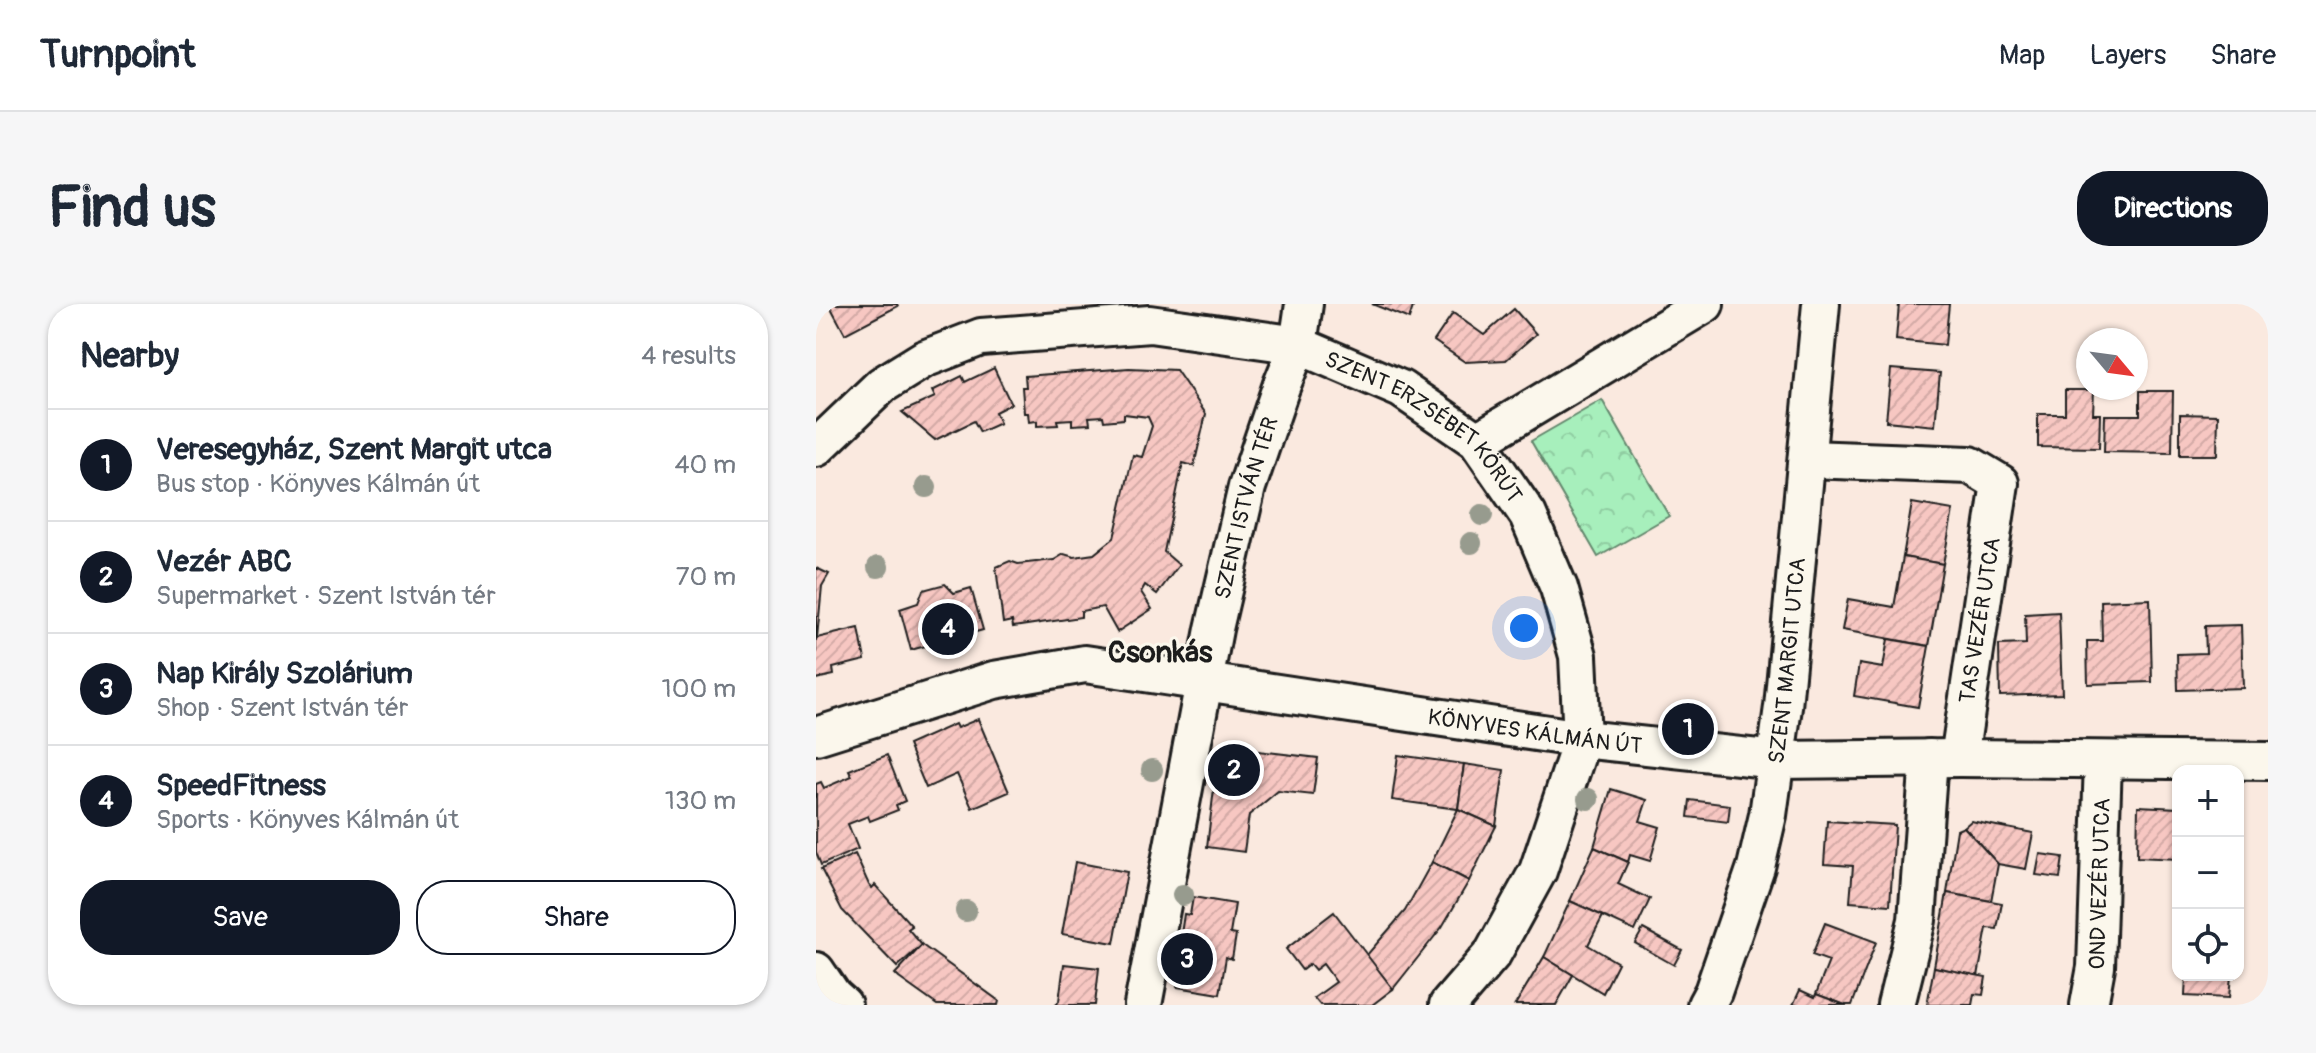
<!DOCTYPE html>
<meta charset="utf-8">
<style>
body{margin:0;font-family:Pangolin,sans-serif;background:#f6f6f7;color:#1f2937}
.controls{position:absolute;right:24px;bottom:24px;display:grid;overflow:hidden;border-radius:16px;box-shadow:0 2px 6px #0004}
.controls button{width:72px;height:72px;display:grid;place-items:center;padding:0;border:0;border-bottom:2px solid #e0e1e3;background:#fff;color:#1f2937;font:40px sans-serif}
.compass{position:absolute;left:1260px;top:24px;width:72px;height:72px;border-radius:50%;background:#fff;box-shadow:0 2px 6px #0004;rotate:119deg}
.you{position:absolute;left:708px;top:324px;width:28px;height:28px;margin:-20px;border:6px solid #fff;border-radius:50%;background:#1a73e8;box-shadow:0 0 0 12px #1a73e833}
.badge{display:grid;place-items:center;width:52px;height:52px;border-radius:50%;background:#111827;color:#fff;font-size:26px;font-weight:700}
.pin{position:absolute;translate:-50% -50%;border:4px solid #fff;box-shadow:0 2px 8px #0006}
.list{margin:0;padding:0;list-style:none}
h2{display:flex;justify-content:space-between;align-items:center;height:104px;margin:0;padding:0 32px;font-size:34px}
h2 small{font-size:26px;font-weight:400;color:#747a83}
.list li{display:grid;grid-template-columns:52px 1fr auto;gap:24px;align-items:center;box-sizing:border-box;height:112px;padding:0 32px;border-top:2px solid #e0e1e3}
.list b{display:block;font-size:30px;white-space:nowrap}
.list p{margin:0;font-size:26px;white-space:nowrap;color:#747a83}
.list em{font-size:26px;font-style:normal;color:#747a83}
.actions{display:flex;gap:16px;padding:24px 32px}
.actions a{flex:1;padding:18px 0;border:2px solid #111827;border-radius:32px;text-align:center;font-size:28px;color:#111827}
.actions .main{background:#111827;color:#fff}
.icon{flex:none;width:44px;height:44px;fill:none;stroke:currentColor;stroke-width:2;stroke-linecap:round;stroke-linejoin:round}
.map{position:relative;flex:none;width:1452px;height:701px;overflow:hidden;border-radius:32px}
header{display:flex;align-items:center;gap:48px;box-sizing:border-box;height:112px;padding:0 40px;background:#fff;border-bottom:2px solid #e0e1e3}
header strong{font-size:38px}
nav{display:flex;gap:44px;margin-inline-start:auto;font-size:28px}
.intro{display:flex;align-items:center;justify-content:space-between;box-sizing:border-box;height:192px;padding:0 48px}
h1{margin:0;font-size:56px}
.button{padding:20px 36px;border-radius:32px;background:#111827;color:#fff;font-size:28px;font-weight:700}
main{display:flex;gap:48px;padding:0 48px}
aside{flex:1;background:#fff;border-radius:32px;box-shadow:0 2px 6px #0004}
.map>svg:first-child{display:block}
.park{fill:url(#park-crowns);stroke:#62866c;stroke-width:2}
.building{fill:url(#building-hatch);stroke:#1c1c1c;stroke-width:2}
.lines{fill:none;stroke-linecap:round;stroke-linejoin:round}
.minor-casing{stroke:#1c1c1c;stroke-width:42}
.minor{stroke:#fbf7ec;stroke-width:36}
.tree{fill:#979b8e}
.labels{text-anchor:middle;stroke-width:6;stroke-linejoin:round;paint-order:stroke}
.street-label{font-size:22px;fill:#1c1c1c;stroke:#fbf7ec}
.district-label{font-size:30px;font-weight:bold;fill:#1c1c1c;stroke:#fbf7ec}
</style>
<header>
<strong>Turnpoint</strong>
<nav><a>Map</a><a>Layers</a><a>Share</a></nav>
</header>
<div class="intro"><h1>Find us</h1><a class="button">Directions</a></div>
<main>
<aside>
<h2>Nearby<small>4 results</small></h2>
<ul class="list">
<li><span class="badge">1</span><div><b>Veresegyház, Szent Margit utca</b><p>Bus stop · Könyves Kálmán út</p></div><em>40 m</em></li>
<li><span class="badge">2</span><div><b>Vezér ABC</b><p>Supermarket · Szent István tér</p></div><em>70 m</em></li>
<li><span class="badge">3</span><div><b>Nap Király Szolárium</b><p>Shop · Szent István tér</p></div><em>100 m</em></li>
<li><span class="badge">4</span><div><b>SpeedFitness</b><p>Sports · Könyves Kálmán út</p></div><em>130 m</em></li>
</ul>
<div class="actions"><a class="main">Save</a><a>Share</a></div>
</aside>
<div class="map">
<svg width="1452" height="701" viewBox="0 0 1452 701">
<defs>
<pattern id="park-crowns" width="20" height="18" patternUnits="userSpaceOnUse" patternTransform="scale(2)"><rect width="20" height="18" fill="#a7efbc"/><path d="M2 6a3 3 0 1 1 6 0M12 15a3 3 0 1 1 6 0" fill="none" stroke="#8fcca1"/></pattern>
<pattern id="building-hatch" width="6" height="6" patternUnits="userSpaceOnUse" patternTransform="scale(2)"><rect width="6" height="6" fill="#f7c7c2"/><path d="M-1 1l2-2M0 6l6-6M5 7l2-2" fill="none" stroke="#d3aaa6"/></pattern>
</defs>
<rect width="100%" height="100%" fill="#fae9df"/>
<filter id="ink" filterUnits="userSpaceOnUse"><feTurbulence type="fractalNoise" baseFrequency=".0125" numOctaves="2"/><feDisplacementMap in="SourceGraphic" scale="16" xChannelSelector="R" yChannelSelector="G"/><feConvolveMatrix kernelMatrix="1 2 1 2 8 2 1 2 1" color-interpolation-filters="sRGB"/></filter>
<g filter="url(#ink)">
<!-- park -->
<path class="park" d="M786,96L853,212L782,253L715,137Z"/>
<!-- building -->
<g class="building">
<path d="M13,0H81L82,2L29,30Z"/>
<path d="M556,0H598L593,15Z"/>
<path d="M1083,0H1133L1129,41L1080,36Z"/>
<path d="M698,5L720,30L690,56L649,58L618,37L637,9L668,31Z"/>
<path d="M178,64L195,100L179,108L184,119L164,128L158,117L119,136L86,108L119,93L116,87L146,72L149,78Z"/>
<path d="M313,64L360,66L390,110L378,162L367,159L348,248L363,261L341,290L329,281L325,288L336,305L301,328L287,303L265,307V313L197,323L196,317L187,319L180,263L194,257L202,260L238,256L248,250L258,253L278,250L298,234L317,151L326,153L336,122L332,113L308,110V115L288,117L287,112L273,113L274,120L256,121V115L241,116L242,121L221,122V117L213,118L212,109H208L206,83H210L209,72Z"/>
<path d="M1075,65L1124,69L1119,122L1070,117Z"/>
<path d="M1249,86H1278L1277,110H1284L1283,144L1222,143V110H1249Z"/>
<path d="M1324,87H1357L1356,149L1288,148L1289,111H1324Z"/>
<path d="M1364,110L1402,111L1401,151H1364Z"/>
<path d="M1096,199L1137,206L1127,260L1087,253Z"/>
<path d="M1087,253L1127,260L1113,342L1026,326L1032,295L1078,303Z"/>
<path d="M0,264L13,270L6,282L1,334L43,324L49,356L17,364L18,371L0,375Z"/>
<path d="M129,280L138,289L155,284L167,326L95,346L84,305L102,299L107,286Z"/>
<path d="M1334,295L1336,378L1272,380L1271,337H1286L1285,297Z"/>
<path d="M1243,308L1246,390L1184,392L1183,341L1210,340L1209,310Z"/>
<path d="M1425,321L1427,384L1362,386L1361,350L1390,349L1389,322Z"/>
<path d="M1072,335L1113,342L1102,403L1038,392L1043,360L1067,364Z"/>
<path d="M162,415L193,488L156,504L141,470L110,484L92,441L139,420L141,424Z"/>
<path d="M425,445L502,454L497,491L462,487L433,511L428,548L391,543L400,468Z"/>
<path d="M71,451L89,497L80,501L82,506L54,517L52,512L32,520L42,545L5,561L0,548V480L5,478L8,484L36,472L33,466Z"/>
<path d="M582,451L648,460L642,505L576,496Z"/>
<path d="M648,460L688,466L680,522L642,505Z"/>
<path d="M795,485L831,496L824,517L844,523L834,557L814,551L812,558L778,543Z"/>
<path d="M874,496L914,501L912,518L872,513Z"/>
<path d="M1322,502L1362,504V555L1321,553Z"/>
<path d="M642,505L680,522L653,577L616,558Z"/>
<path d="M1422,506H1427L1423,593H1422Z"/>
<path d="M1011,517L1079,521L1074,601L1034,598L1037,562L1008,560Z"/>
<path d="M1155,517L1217,529L1210,565L1182,560L1148,523Z"/>
<path d="M1148,523L1182,560L1175,597L1131,589L1141,526Z"/>
<path d="M778,543L812,558L802,580L834,595L819,627L754,597Z"/>
<path d="M39,550L53,581L56,584L59,581L96,622L92,625L106,641L81,663L26,606L5,565Z"/>
<path d="M1224,550L1247,553L1244,574L1220,571Z"/>
<path d="M259,558L311,568L298,639L246,630Z"/>
<path d="M616,558L653,577L626,623L577,685L550,652L589,607Z"/>
<path d="M1131,589L1186,599L1181,625L1171,624L1162,672L1118,663Z"/>
<path d="M377,593L419,600L414,630L420,631L416,655L410,653L404,690L361,683L363,671L359,670L368,610L374,611Z"/>
<path d="M754,597L787,612L772,641L802,659L787,689L728,653Z"/>
<path d="M518,608L577,685L556,701H504L498,694L520,678L507,660L499,666L494,660L486,666L470,645Z"/>
<path d="M1009,619L1060,638L1036,701H1029L1000,690L1013,657L996,651Z"/>
<path d="M827,625L866,646L858,661L819,639Z"/>
<path d="M106,641L183,697L182,701H121L83,674L79,670Z"/>
<path d="M728,653L757,671L740,701H699Z"/>
<path d="M248,660L283,664L279,701H240L243,697Z"/>
<path d="M1118,663L1170,673L1167,691L1158,690L1156,701H1111Z"/>
<path d="M1370,671H1415L1413,694L1369,692Z"/>
<path d="M984,686L999,693L1000,690L1029,701H977Z"/>
</g>
<g class="lines">
<!-- minor casing -->
<g class="minor-casing">
<g id="minor">
<path d="M661,137L889,0"/>
<path id="s1" d="M0,144L66,81L108,55L165,33L334,20L482,41L585,85L661,137L712,211L743,284L762,352L766,435L722,567L677,649L632,701"/>
<path d="M992,155L1154,161L1184,179L1143,454"/>
<path id="s2" d="M0,432L178,376L269,360L766,435L961,456L1143,454L1452,457"/>
<path d="M0,667L17,692L27,701"/>
<path id="s3" d="M327,701L398,325L431,183L465,83L482,41L488,0"/>
<path id="s4" d="M890,701L897,688L940,563L952,511L967,403L1005,0"/>
<path d="M1080,701L1101,616L1113,454"/>
<path id="s5" d="M1273,701L1280,663L1287,457"/>
</g>
</g>
<!-- minor -->
<use href="#minor" class="minor"/>
</g>
<!-- trees -->
<g class="tree">
<circle cx="110" cy="183" r="11"/>
<circle cx="666" cy="211" r="11"/>
<circle cx="655" cy="239" r="11"/>
<circle cx="62" cy="263" r="11"/>
<circle cx="336" cy="466" r="11"/>
<circle cx="772" cy="495" r="11"/>
<circle cx="367" cy="591" r="11"/>
<circle cx="150" cy="607" r="11"/>
</g>
</g>
<g class="labels">
<!-- street labels -->
<g class="street-label">
<text dy="8" stroke="none"><textPath href="#s1" startOffset="674">SZENT ERZSÉBET KÖRÚT</textPath></text>
<text dy="8" stroke="none"><textPath href="#s3" startOffset="508">SZENT ISTVÁN TÉR</textPath></text>
<text transform="translate(1163 316) rotate(-81)" y="8">TAS VEZÉR UTCA</text>
<text dy="8" stroke="none"><textPath href="#s4" startOffset="356">SZENT MARGIT UTCA</textPath></text>
<text dy="8" stroke="none"><textPath href="#s2" startOffset="734">KÖNYVES KÁLMÁN ÚT</textPath></text>
<text dy="8" stroke="none"><textPath href="#s5" startOffset="122">OND VEZÉR UTCA</textPath></text>
</g>
<!-- district labels -->
<g class="district-label">
<text x="344" y="358">Csonkás</text>
</g>
</g>
</svg>
<div class="controls">
<button>+</button>
<button>−</button>
<button><svg class="icon" aria-label="locate" viewBox="0 0 24 24"><circle cx="12" cy="12" r="6"/><path d="M12 2v4M12 18v4M2 12h4M18 12h4"/></svg></button>
</div>
<svg class="compass" viewBox="-18 -18 36 36"><path d="M0-13l5 13h-10z" fill="#e53935"/><path d="M0 13l5-13h-10z" fill="#747a83"/></svg>
<div class="you"></div>
<div class="pin badge" style="left:872px;top:425px">1</div>
<div class="pin badge" style="left:418px;top:466px">2</div>
<div class="pin badge" style="left:371px;top:655px">3</div>
<div class="pin badge" style="left:132px;top:325px">4</div>
</div>
</main>
